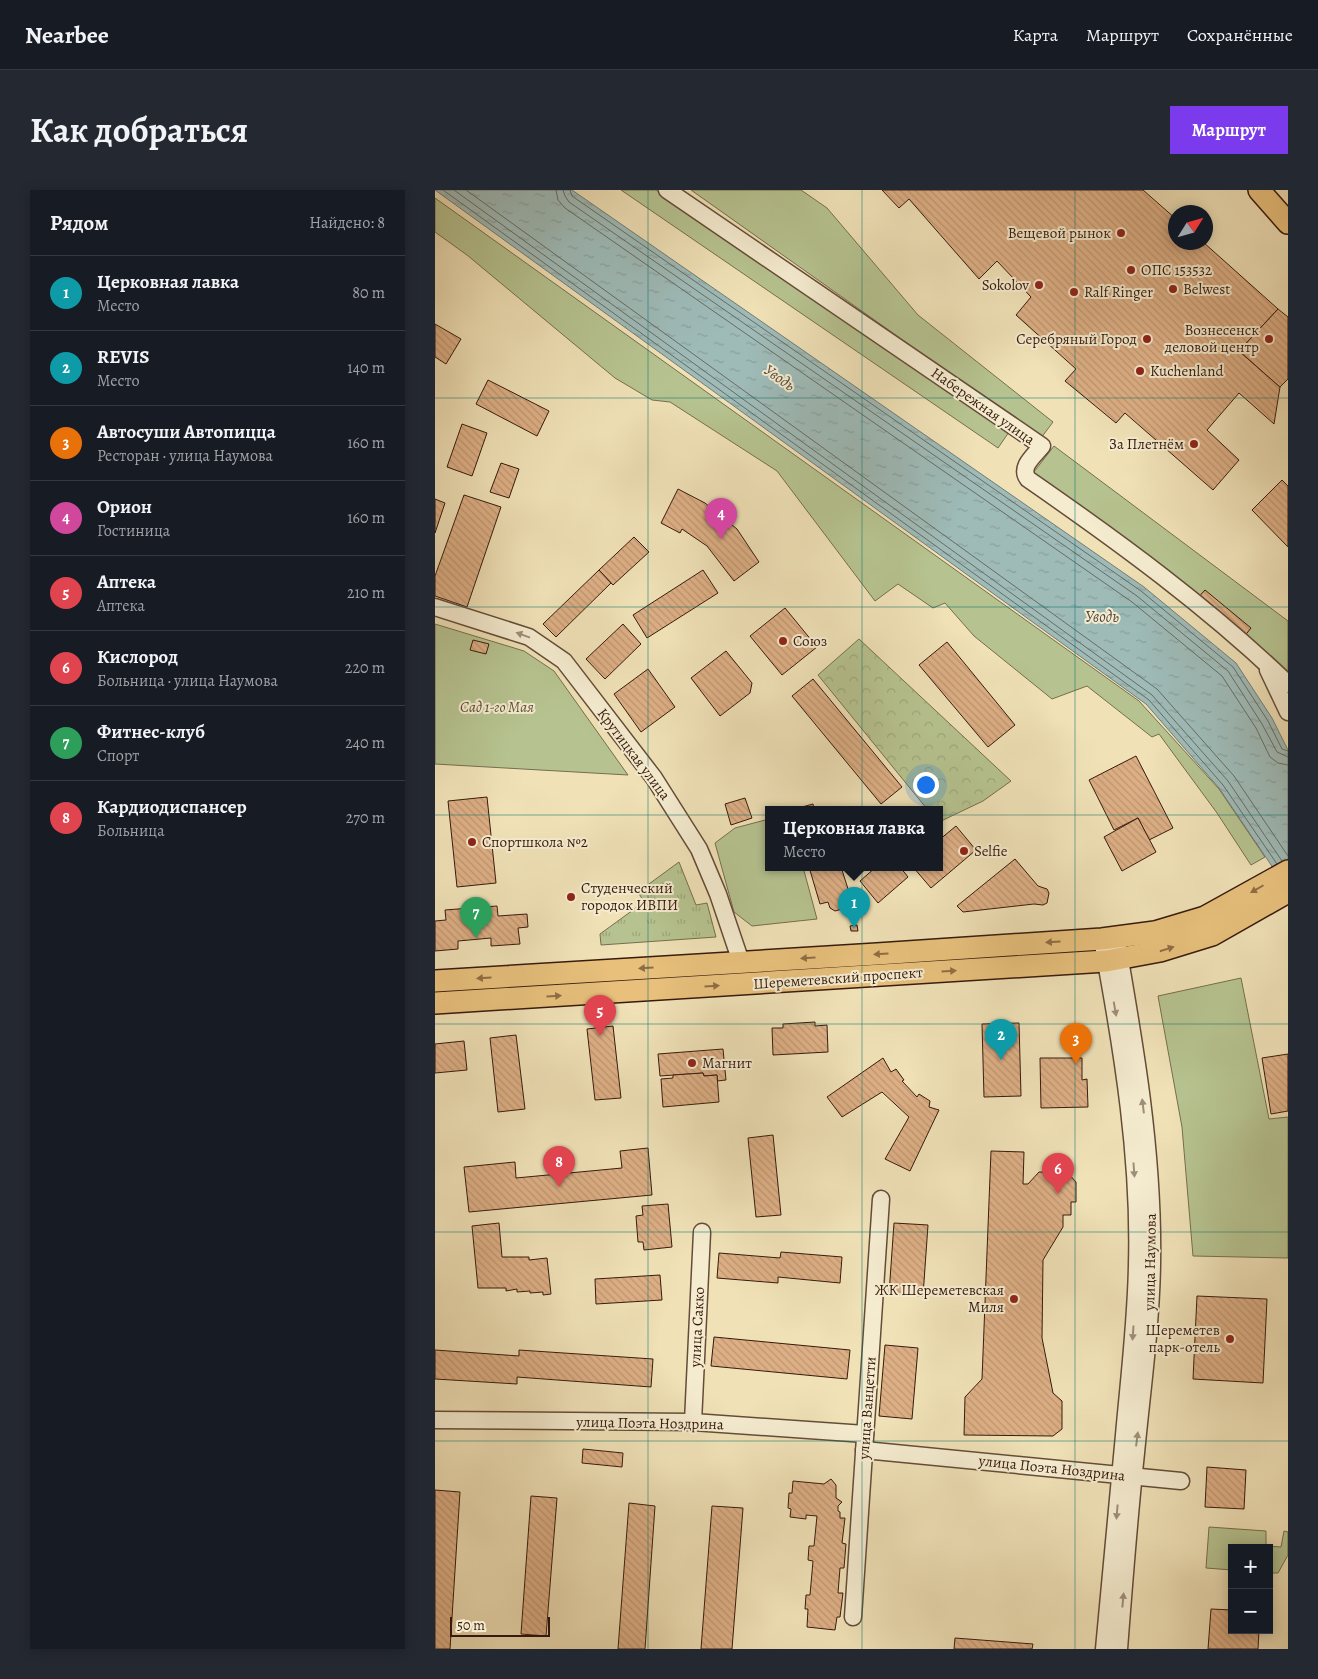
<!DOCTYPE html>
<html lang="ru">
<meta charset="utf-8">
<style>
body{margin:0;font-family:Alegreya,serif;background:#242831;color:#f1f3f6}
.controls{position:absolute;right:15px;bottom:15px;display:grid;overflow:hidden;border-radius:0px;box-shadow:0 2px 12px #0003}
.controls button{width:45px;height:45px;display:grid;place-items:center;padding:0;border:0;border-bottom:1px solid #363941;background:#171b24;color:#f1f3f6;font:25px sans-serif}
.compass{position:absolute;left:733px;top:15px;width:45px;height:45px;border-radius:50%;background:#171b24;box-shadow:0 2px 12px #0003;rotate:53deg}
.scale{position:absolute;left:15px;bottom:12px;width:100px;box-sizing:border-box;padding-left:5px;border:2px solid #371a0d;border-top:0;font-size:14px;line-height:18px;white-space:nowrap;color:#371a0d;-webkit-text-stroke:4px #f5ecd0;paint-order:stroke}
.you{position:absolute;left:490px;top:594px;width:18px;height:18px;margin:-12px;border:4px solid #fff;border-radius:50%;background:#1a73e8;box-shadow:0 0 0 8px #1a73e833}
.badge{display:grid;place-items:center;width:32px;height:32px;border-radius:50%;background:#7c3aed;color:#fff;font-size:16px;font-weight:700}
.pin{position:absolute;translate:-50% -41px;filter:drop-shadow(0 1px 2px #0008)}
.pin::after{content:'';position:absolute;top:26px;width:18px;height:15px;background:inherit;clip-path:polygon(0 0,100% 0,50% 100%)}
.popup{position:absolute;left:330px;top:616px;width:178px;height:65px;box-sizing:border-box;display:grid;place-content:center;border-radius:0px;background:#171b24;filter:drop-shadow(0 1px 4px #0005);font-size:16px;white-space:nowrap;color:#9ea1a6}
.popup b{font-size:19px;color:#f1f3f6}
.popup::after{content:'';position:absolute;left:50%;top:100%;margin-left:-10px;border:10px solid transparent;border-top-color:#171b24}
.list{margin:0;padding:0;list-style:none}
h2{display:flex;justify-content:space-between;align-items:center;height:65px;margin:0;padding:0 20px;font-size:21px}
h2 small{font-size:16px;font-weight:400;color:#9ea1a6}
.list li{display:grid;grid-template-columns:32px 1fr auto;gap:15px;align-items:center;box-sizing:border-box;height:75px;padding:0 20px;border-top:1px solid #363941}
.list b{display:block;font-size:19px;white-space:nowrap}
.list p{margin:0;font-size:16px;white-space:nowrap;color:#9ea1a6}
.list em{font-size:16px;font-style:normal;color:#9ea1a6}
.map{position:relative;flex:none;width:853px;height:1459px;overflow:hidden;border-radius:0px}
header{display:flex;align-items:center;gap:30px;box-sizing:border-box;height:70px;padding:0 25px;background:#171b24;border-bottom:1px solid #363941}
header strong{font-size:24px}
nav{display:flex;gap:28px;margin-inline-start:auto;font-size:18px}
.intro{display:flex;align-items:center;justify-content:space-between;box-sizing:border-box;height:120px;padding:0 30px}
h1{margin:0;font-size:35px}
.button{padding:12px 22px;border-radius:0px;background:#7c3aed;color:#fff;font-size:18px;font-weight:700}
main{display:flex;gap:30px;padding:0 30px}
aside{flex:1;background:#171b24;border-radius:0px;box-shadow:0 2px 12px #0003}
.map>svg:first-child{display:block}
.grass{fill:url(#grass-tufts);stroke:#766e4e}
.forest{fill:url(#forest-crowns);stroke:#766e4e}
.green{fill:#b6c390;stroke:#766e4e}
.water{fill:url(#water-ripples);stroke:#757b74}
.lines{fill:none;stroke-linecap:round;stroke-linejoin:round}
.shore{stroke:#6a6a62;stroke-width:1}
.building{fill:url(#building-back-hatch);stroke:#371a0d}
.minor-casing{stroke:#654c38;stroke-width:19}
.major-casing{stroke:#371a0d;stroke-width:24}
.minor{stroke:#f5ecd0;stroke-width:16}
.major{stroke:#e8c07c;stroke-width:21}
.oneway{fill:#a08e78}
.oneway2{fill:#906d44}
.grid{fill:none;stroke:#0f766e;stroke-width:1;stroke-opacity:0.55}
.poi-dot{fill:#8f2418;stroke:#f5ecd0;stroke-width:2}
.labels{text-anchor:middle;stroke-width:4;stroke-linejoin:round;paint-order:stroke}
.poi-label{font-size:15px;fill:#371a0d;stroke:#f5ecd0;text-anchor:start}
.street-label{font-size:15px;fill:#371a0d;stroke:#f5ecd0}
.park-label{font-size:15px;font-style:italic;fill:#5d4d34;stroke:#f5ecd0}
.water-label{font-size:16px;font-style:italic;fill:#564a40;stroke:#f5ecd0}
</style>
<header>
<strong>Nearbee</strong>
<nav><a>Карта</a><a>Маршрут</a><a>Сохранённые</a></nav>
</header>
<div class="intro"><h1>Как добраться</h1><a class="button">Маршрут</a></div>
<main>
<aside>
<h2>Рядом<small>Найдено: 8</small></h2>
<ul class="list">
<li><span class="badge" style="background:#0f9aa8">1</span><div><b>Церковная лавка</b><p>Место</p></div><em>80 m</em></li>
<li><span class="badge" style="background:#0f9aa8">2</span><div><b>REVIS</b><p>Место</p></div><em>140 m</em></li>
<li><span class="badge" style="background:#e8710a">3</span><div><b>Автосуши Автопицца</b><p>Ресторан · улица Наумова</p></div><em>160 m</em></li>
<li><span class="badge" style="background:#d1479c">4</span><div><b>Орион</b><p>Гостиница</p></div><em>160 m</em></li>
<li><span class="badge" style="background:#e0444e">5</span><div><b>Аптека</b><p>Аптека</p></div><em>210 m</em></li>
<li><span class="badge" style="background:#e0444e">6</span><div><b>Кислород</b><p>Больница · улица Наумова</p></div><em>220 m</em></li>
<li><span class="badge" style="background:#2e9e5b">7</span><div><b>Фитнес-клуб</b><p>Спорт</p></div><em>240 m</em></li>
<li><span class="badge" style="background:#e0444e">8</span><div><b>Кардиодиспансер</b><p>Больница</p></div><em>270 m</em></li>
</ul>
</aside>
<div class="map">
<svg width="853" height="1459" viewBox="0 0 853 1459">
<defs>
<pattern id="grass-tufts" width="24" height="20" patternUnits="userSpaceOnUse" patternTransform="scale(1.25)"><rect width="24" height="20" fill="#b6c390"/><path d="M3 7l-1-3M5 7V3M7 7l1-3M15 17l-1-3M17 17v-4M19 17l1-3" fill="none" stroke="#9da77b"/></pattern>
<pattern id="forest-crowns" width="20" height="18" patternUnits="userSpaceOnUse" patternTransform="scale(1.25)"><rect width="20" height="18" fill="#b6c390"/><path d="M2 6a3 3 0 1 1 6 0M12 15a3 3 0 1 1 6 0" fill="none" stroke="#9da77b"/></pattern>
<pattern id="water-ripples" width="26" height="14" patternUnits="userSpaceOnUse" patternTransform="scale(1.25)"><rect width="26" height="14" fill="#9ebbb8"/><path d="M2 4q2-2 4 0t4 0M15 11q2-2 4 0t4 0" fill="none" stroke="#89a09d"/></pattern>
<pattern id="building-back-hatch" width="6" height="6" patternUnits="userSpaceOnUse" patternTransform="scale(1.25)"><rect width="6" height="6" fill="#ddaf85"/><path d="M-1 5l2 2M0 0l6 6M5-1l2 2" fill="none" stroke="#be9672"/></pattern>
</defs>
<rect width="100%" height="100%" fill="#f0e1b7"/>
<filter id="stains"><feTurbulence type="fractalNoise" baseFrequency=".004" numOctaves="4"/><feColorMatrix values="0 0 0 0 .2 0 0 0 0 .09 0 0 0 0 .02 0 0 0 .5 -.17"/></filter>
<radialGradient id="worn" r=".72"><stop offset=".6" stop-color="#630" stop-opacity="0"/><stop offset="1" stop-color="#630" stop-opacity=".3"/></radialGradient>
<!-- grass -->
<path class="grass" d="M244,672L261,715L272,713L281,747L166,755L165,744L209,712L203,702Z"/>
<!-- forest -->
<path class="forest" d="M424,449L576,591L548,611L504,632V619H492L383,485Z"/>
<!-- green -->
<g class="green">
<path d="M186,0H221L574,242L563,258Z"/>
<path d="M256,0H366L392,18L483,125L618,232L606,248Z"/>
<path d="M0,8L704,511L784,599L830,667L816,675L782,623L724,544L717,547L652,496L617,509L539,446L510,413L498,418L463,394L440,411L342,281L235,212L217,210L180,188L32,65L0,42Z"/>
<path d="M619,256L853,431V488L598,283Z"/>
<path d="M0,434L89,461L119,481L193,585L0,574Z"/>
<path d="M334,629V677H368L382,729L317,736L299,722L280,653L300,638Z"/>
<path d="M806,788L834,929L853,927V1068L758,1066L747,937L723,806Z"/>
<path d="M774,1337L831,1341V1356L846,1357L849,1341L853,1342V1365L843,1383H834V1358H797V1380L771,1378Z"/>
</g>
<!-- water -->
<path class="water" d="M0,0H137L709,397L801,473L837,528L853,560V700L784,598L711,514Z"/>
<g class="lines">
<!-- shore -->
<g class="shore">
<path d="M8,0L714,510L788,595L842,674"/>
<path d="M19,0L717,505L793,591L847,671"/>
<path d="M31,0L722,499L799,586L853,666"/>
<path d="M121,0L123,10L130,18L697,412L787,486L821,538L835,567L843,573L853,575"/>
<path d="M128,0L130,6L134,12L702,406L793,481L827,534L842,562L853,567"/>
<path d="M135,0L137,6L706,401L798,477L833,531L847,559L853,561"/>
</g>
</g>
<!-- building -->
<g class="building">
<path d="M447,0H708L741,29V52H768L843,119L804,161L845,197L839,234L804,203L772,240L804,270L778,300L690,223L681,233L630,191L641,179L581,125L596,107L562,71L544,89L474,9L464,18Z"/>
<path d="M843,119L853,127V189L845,197L804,161Z"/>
<path d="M0,134L26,149L11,174L0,167Z"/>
<path d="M53,190L114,221L102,246L41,214Z"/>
<path d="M27,234L52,243L37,286L12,277Z"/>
<path d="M66,273L84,279L74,308L55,302Z"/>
<path d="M847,290L853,296V357L817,320Z"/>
<path d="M243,299L270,313L302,339L324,372L299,391L272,356L247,339L245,343L226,333Z"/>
<path d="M29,305L66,317L32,417L0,406V386Z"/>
<path d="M0,309L10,313L0,343Z"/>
<path d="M199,347L214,362L178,395L164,380Z"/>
<path d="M164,380L176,393L121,447L108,434Z"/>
<path d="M268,380L283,403L212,448L198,425Z"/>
<path d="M770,400L816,438L808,448L761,410Z"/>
<path d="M350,418L382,457L347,485L315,446Z"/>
<path d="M188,434L206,454L170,489L151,469Z"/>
<path d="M38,450L54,454L51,464L35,460Z"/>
<path d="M512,452L580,535L553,557L484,475Z"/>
<path d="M291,461L317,493L315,503L285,526L256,488Z"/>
<path d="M213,479L240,517L206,542L179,504Z"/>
<path d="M378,489L467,597L446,614L357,506Z"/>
<path d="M701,566L738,638L714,650L703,628L679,640L654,590Z"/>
<path d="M52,607L61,693L22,697L13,611Z"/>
<path d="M310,608L317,628L296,635L290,614Z"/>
<path d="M378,614L379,619H368L367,617Z"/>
<path d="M703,628L721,662L687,681L669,647Z"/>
<path d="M521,636L541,660L496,698L478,677H504V650Z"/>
<path d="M580,669L603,696L612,699L614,703L612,713L608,715L599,714L528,722L522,716Z"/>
<path d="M374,677H406L415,705L408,707L410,713L407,719L400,721L395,718L393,712L385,714Z"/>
<path d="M441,677H465L473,687L443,713L425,691Z"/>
<path d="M62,716L63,726L92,724L93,737L83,738L85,754L56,756V748L23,751V759L0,761V731L11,730L10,720Z"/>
<path d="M422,735L423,741H416L415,736Z"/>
<path d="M380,832V836L392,835L393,862L338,865L337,838H348V834Z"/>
<path d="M584,833L586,906L549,907L547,834Z"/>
<path d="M178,836L186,908L160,910L152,839Z"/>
<path d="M81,845L90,919L63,922L55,848Z"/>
<path d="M29,851L32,880L0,883V854Z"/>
<path d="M288,859L291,890L282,891V885L269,886L268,883L225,886L223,864Z"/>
<path d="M853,864V921L836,924L827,868Z"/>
<path d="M448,868L456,882L461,879L469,890L467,891L482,907L484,904L495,911L494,917L504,920L475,981L450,969L474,927L447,902L407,927L392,907Z"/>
<path d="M605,868H647V890L652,889L653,917L606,918Z"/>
<path d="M268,883L269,886L282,885L284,912L228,917L226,889L238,888V885Z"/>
<path d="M338,945L346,1025L321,1027L313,948Z"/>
<path d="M213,958L217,1005L34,1022L29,977L80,972L81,988L187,978L185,961Z"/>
<path d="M556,961L589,962L588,994H593L604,982L633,983L641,992V1012H636V1025H628V1037L608,1070L607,1148L618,1203L627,1211V1239L618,1246L529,1245L530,1207L547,1189Z"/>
<path d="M233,1014L237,1057L209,1060L208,1052H203L201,1026L208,1025L207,1016Z"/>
<path d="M64,1033L67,1067H94V1070L112,1068L116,1104L108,1105V1102L95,1103V1101L82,1102V1099L71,1101V1098H43L37,1036Z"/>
<path d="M459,1033L493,1035L488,1106L454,1104Z"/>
<path d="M346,1062L407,1067L405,1093L343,1087V1093L282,1088L284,1063L345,1068Z"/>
<path d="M225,1085L227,1110L161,1114L160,1089Z"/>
<path d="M762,1106L832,1109L828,1193L758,1189Z"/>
<path d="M279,1147L415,1160L412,1189L276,1176Z"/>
<path d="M450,1155L483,1158L477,1229L444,1226Z"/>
<path d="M0,1160L84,1166V1160L218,1169L216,1197L82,1187V1194L0,1189Z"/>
<path d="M148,1259L188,1263L187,1277L147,1273Z"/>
<path d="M772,1277L811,1280L809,1319L770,1317Z"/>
<path d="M396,1289L401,1295V1308L407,1312L403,1316V1321L405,1322V1328H410L407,1353L411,1354L409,1378H405L403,1403H408L405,1427H402L400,1440L372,1437L373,1419H370L371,1405H375L378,1371L373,1370L374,1356H379L382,1326L371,1325V1329L355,1327L356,1319L353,1318L354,1303H357L358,1291L389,1294Z"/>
<path d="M0,1300L25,1302L15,1459H0Z"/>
<path d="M96,1306L122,1308L111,1446L86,1444Z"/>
<path d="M194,1313L220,1316L210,1459H183Z"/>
<path d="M277,1316L308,1318L297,1459H266Z"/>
<path d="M776,1419L797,1420V1440H824L823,1459H773Z"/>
<path d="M520,1448L598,1454L597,1459H519Z"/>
</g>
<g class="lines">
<!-- minor casing -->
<g class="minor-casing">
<g id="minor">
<path d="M232,0L607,256C599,266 584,277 593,289C684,352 773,417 853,494"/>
<path d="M0,417L94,447L129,471L219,588L264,659L283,704L306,772"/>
<path d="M833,480L853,522"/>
<path d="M681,747C700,855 719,964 717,1074C716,1137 707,1200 701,1263C694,1328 689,1394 684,1459"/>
<path d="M669,761C688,864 705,970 702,1075C701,1132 694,1189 689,1245C682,1316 676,1388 669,1459"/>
<path d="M0,1230L258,1232L430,1244"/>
<path d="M258,1232L267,1042"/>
<path d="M429,1260L746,1291"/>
<path d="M418,1427L446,1009"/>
</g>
</g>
<!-- major casing -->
<g class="major-casing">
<g id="major">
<path d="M824,0L853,33"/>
<path d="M0,791L442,764L667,749L720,742L770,727L853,681"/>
<path d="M0,813L671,771L725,761L777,745L853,702"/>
</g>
</g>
<!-- minor -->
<use href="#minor" class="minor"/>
<!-- major -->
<use href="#major" class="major"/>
</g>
<!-- one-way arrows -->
<defs><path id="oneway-solid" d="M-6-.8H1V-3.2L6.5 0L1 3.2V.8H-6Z" transform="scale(1.25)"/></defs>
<g class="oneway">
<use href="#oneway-solid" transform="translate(88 445) rotate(-160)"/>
<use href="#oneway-solid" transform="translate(680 819) rotate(80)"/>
<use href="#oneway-solid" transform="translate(708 916) rotate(-97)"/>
<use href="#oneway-solid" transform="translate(699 980) rotate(86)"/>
<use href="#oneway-solid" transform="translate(698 1143) rotate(94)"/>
<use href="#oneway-solid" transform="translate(702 1249) rotate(-83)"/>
<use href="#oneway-solid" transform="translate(682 1322) rotate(95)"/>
<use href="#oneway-solid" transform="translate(688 1410) rotate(-85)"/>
</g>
<g class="oneway2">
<use href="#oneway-solid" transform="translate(822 699) rotate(150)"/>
<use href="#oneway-solid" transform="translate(618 752) rotate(176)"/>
<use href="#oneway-solid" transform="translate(732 759) rotate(-17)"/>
<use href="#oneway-solid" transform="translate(446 764) rotate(176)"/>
<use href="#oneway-solid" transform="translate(373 768) rotate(176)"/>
<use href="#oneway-solid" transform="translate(211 778) rotate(176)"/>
<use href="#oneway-solid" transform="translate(514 781) rotate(-4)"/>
<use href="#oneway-solid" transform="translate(49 788) rotate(176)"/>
<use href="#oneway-solid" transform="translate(277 796) rotate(-4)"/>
<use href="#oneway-solid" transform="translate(119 806) rotate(-4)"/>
</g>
<!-- grid -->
<path class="grid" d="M213,0V1459M427,0V1459M640,0V1459M0,208H853M0,417H853M0,625H853M0,834H853M0,1042H853M0,1251H853"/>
<!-- markers -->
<g class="poi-dot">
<circle cx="686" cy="43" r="5"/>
<circle cx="696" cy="80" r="5"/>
<circle cx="604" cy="95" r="5"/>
<circle cx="738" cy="99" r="5"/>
<circle cx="639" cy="102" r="5"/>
<circle cx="712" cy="149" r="5"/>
<circle cx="834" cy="149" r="5"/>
<circle cx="705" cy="181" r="5"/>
<circle cx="759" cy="254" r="5"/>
<circle cx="348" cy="451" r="5"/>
<circle cx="37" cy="652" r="5"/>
<circle cx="529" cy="661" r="5"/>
<circle cx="136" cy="707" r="5"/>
<circle cx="257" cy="873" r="5"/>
<circle cx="579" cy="1109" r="5"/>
<circle cx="795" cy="1149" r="5"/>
</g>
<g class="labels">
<!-- poi labels -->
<g class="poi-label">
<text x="676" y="48" text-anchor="end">Вещевой рынок</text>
<text x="706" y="85">ОПС 153532</text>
<text x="594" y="100" text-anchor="end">Sokolov</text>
<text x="748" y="104">Belwest</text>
<text x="649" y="107">Ralf Ringer</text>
<text x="824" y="145" text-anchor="end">Вознесенск<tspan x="824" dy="17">деловой центр</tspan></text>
<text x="702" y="154" text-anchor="end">Серебряный Город</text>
<text x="715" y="186">Kuchenland</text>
<text x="749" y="259" text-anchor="end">За Плетнём</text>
<text x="358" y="456">Союз</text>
<text x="47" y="657">Спортшкола №2</text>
<text x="539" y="666">Selfie</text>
<text x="146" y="703">Студенческий<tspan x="146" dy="17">городок ИВПИ</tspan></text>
<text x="267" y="878">Магнит</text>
<text x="569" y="1105" text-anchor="end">ЖК Шереметевская<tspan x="569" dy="17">Миля</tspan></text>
<text x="785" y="1145" text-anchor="end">Шереметев<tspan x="785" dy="17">парк-отель</tspan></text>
</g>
<!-- street labels -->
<g class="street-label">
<text transform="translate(548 216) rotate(35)" y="5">Набережная улица</text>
<text transform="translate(199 564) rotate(53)" y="5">Крутицкая улица</text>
<text transform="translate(403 788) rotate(-4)" y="5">Шереметевский проспект</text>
<text transform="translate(715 1072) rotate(-89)" y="5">улица Наумова</text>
<text transform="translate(262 1137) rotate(-87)" y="5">улица Сакко</text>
<text transform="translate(432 1218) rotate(-86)" y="5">улица Ванцетти</text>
<text transform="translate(215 1233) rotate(1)" y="5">улица Поэта Ноздрина</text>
<text transform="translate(617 1278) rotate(6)" y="5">улица Поэта Ноздрина</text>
</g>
<!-- park labels -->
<g class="park-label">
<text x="62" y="522">Сад 1-го Мая</text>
</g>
<!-- water labels -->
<g class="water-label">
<text transform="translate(345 187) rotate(35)" y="6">Уводь</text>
<text x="667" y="432">Уводь</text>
</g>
</g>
<rect width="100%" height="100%" filter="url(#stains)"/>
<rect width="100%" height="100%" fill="url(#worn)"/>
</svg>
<div class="controls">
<button>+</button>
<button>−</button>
</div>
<svg class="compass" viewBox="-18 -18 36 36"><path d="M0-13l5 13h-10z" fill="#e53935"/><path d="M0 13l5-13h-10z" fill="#9ea1a6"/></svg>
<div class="scale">50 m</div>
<div class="you"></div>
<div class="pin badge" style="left:419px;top:738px;background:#0f9aa8">1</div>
<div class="popup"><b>Церковная лавка</b>Место</div>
<div class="pin badge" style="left:566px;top:870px;background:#0f9aa8">2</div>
<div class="pin badge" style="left:641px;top:874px;background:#e8710a">3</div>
<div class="pin badge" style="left:286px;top:349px;background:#d1479c">4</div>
<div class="pin badge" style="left:165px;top:846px;background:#e0444e">5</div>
<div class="pin badge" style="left:623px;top:1004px;background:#e0444e">6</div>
<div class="pin badge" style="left:41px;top:748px;background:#2e9e5b">7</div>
<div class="pin badge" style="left:124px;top:997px;background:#e0444e">8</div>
</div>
</main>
